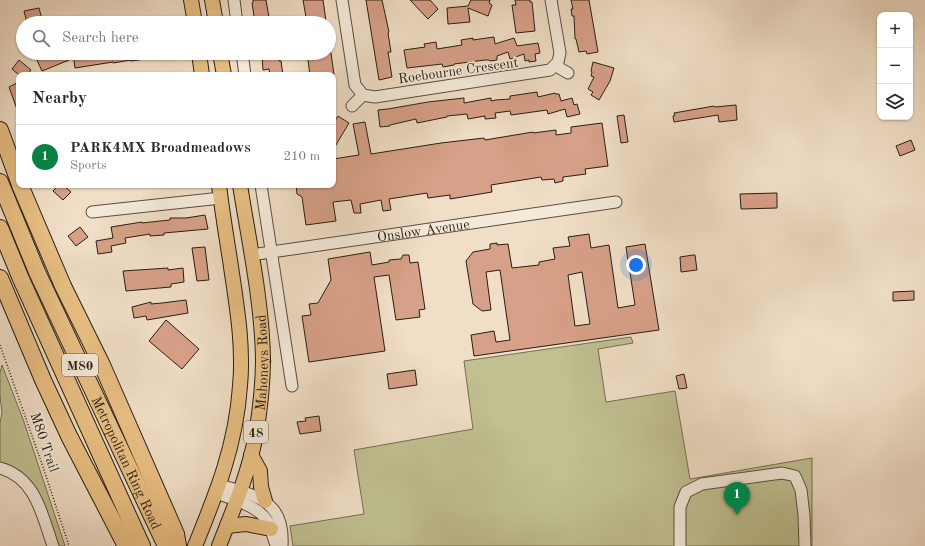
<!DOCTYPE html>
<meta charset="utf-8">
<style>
body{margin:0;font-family:"Old Standard TT",serif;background:#f2f2f3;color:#2b2b33}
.controls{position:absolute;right:12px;top:12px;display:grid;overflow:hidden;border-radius:8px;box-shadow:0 1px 3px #0004}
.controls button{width:36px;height:36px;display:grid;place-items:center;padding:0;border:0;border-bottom:1px solid #e1e1e2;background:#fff;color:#2b2b33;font:20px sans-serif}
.you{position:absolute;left:636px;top:265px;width:14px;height:14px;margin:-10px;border:3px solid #fff;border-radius:50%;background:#1a73e8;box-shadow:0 0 0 6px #1a73e833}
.badge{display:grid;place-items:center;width:26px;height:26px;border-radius:50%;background:#0b8043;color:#fff;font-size:13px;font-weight:700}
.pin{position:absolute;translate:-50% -33px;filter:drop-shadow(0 1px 2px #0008)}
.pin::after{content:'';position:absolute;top:21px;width:14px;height:12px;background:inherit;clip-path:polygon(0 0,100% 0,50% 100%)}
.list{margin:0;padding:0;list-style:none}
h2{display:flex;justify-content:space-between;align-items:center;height:52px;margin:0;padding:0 16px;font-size:17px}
h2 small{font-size:13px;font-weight:400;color:#7c7c81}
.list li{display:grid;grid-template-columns:26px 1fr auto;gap:12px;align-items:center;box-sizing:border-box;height:64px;padding:0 16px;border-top:1px solid #e1e1e2}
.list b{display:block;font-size:15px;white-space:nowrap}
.list p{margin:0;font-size:13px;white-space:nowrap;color:#7c7c81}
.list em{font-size:13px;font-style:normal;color:#7c7c81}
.icon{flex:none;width:22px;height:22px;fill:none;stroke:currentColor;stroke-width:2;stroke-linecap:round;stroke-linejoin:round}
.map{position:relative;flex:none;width:925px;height:546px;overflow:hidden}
.search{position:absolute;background:#fff;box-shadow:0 1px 3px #0004;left:16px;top:16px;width:320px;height:44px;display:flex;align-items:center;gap:10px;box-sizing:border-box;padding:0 14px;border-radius:22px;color:#7c7c81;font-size:15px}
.panel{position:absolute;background:#fff;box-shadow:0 1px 3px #0004;left:16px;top:72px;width:320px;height:116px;border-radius:8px}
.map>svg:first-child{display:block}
.green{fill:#c0c091;stroke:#746f53}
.building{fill:#d7a088;stroke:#281e15;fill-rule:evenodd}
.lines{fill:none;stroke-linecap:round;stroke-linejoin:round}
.minor-casing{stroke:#5a4e41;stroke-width:13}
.major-casing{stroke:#281e15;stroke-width:16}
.highway-casing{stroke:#281e15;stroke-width:18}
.path{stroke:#281e15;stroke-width:1.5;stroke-dasharray:1 2;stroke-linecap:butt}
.minor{stroke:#f5eada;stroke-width:11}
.major{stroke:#e8bf83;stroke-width:14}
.highway{stroke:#e8bf83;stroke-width:16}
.labels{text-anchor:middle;stroke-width:3.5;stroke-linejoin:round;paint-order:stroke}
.shield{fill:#f5eada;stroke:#665b50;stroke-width:1}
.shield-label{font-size:13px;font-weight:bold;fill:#281e15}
.street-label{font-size:14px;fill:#281e15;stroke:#f5eada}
</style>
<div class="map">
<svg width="925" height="546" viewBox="0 0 925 546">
<rect width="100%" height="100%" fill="#f0dec6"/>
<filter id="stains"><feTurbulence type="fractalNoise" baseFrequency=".005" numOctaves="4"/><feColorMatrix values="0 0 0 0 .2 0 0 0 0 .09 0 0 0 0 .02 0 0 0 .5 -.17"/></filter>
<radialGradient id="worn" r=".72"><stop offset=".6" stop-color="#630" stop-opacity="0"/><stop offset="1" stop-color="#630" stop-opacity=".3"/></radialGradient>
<!-- green -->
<g class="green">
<path d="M631,337L633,343L598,349L606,402L675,391L690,479L812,458V546H293L290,526L364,514L354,450L473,429L464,361Z"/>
<path d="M2,365L24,422L65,546H56L32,484C22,471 14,469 0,464V423L2,413L0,396V373Z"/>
</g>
<!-- building -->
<g class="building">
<path d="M253,0H266L270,23H255L252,3H253Z"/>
<path d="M303,0H323L326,21L307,23Z"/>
<path d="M366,0H382L389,32L388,33L391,52H388L392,77L379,80Z"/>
<path d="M410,0H430L438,9L428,19Z"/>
<path d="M471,0H490L489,3L492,5L488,16L468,8L470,22L448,24L447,8L468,6Z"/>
<path d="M515,0H530V2H532L535,31L516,33L512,5H516Z"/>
<path d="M571,0H589L598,52L587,54L586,51L579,52L576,39H575L574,16H572L571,9H573Z"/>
<path d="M39,8L43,23H27L24,11Z"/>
<path d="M494,37L495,44L514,38L517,46L538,43L540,53L535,54L536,61L529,62V60L525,61L524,54L510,59L508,52L497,56V60L490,61L489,60H485L454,64V65L443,67L442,64L407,68L404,50L425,47L424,44L436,42L437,49L462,45L461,40L473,38V40Z"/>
<path d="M42,53H67L69,60L42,71L35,56Z"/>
<path d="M80,53H158V57L131,61V60L113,63V62L75,68L73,54Z"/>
<path d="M268,53H277L279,61H281L283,75H270L269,69L263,70L262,56L268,55Z"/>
<path d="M307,53H331L334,75H310Z"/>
<path d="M19,60L31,70L27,75H19L12,69Z"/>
<path d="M593,62L614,68L610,81L599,100L591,95L593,92L588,89L594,77L591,76L592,72L591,71Z"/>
<path d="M17,83L19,88L18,112L9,87Z"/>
<path d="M537,92L538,97L555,93V94H559L561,101L572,98L574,105L577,104L580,114L567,117L565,109L548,114L547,110L511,115L510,111L495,113L496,118L485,119V116L468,119L467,114L447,116V117L417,123L416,119L390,125V126L380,127L378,110L388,109L428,102L464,98V103L491,98V101L496,100L510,99V96Z"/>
<path d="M736,105L737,120L719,122L718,115L674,122L673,116L675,115L674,113L714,106L715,107Z"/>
<path d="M624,115L628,142L621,143L617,116Z"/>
<path d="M338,116L349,123L333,150V124Z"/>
<path d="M365,122L371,154L441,143L484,138L485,140L533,132V133L556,130V135L571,133V127L602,123L608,166L585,169L586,174L563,177V181L555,183L554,179L542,180L541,177L491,185L492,192L450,199V195L428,198L427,193L389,199L391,210L383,211L381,200L360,204L361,213H354L351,200L333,202L336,221L306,225L302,197L297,194L296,185H333V159L359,155L353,124Z"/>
<path d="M911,140L915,150L900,156L896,146Z"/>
<path d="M59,185H63L71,192L63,200L53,191Z"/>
<path d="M777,193V208L741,209L740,194Z"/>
<path d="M205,215L208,229L164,233V235L150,236V234L125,238L126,243L111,246L112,252L98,254L96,241L113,238L111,227L142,222V223L170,220V218H186Z"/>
<path d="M80,227L88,237L76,246L68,236Z"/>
<path d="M589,234L591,248L609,245L618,308L635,305L626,247L645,244L659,330L474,356L471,335L494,331L496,342L510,340L500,270L486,272L491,310L482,311L473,304L466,261L473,252L490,249V244L497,243V245L508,244L512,268L539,265V262L555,259L553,248L570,246L568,237ZM582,272L590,324L575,326L568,275Z"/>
<path d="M205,247L209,280L197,281L192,248Z"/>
<path d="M370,252L372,265L389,262V260L401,259L403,255H409L410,263L418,262L425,309L419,310L420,317L396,320L389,275L374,277L385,351L309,362L302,316L311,315L309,304L318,303L331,280L328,259Z"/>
<path d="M693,255H695L697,270L681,272L680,257Z"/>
<path d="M168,268V270L183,268L184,282L171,284V287L126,291L123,271Z"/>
<path d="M914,291V300L893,301V292Z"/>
<path d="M186,300L188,313L147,320L146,316L134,318L132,307L151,302V304L162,303Z"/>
<path d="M166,320L199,349L182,369L149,341Z"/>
<path d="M415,370L417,385L389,389L387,374Z"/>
<path d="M684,374L687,388L679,389L676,376Z"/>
<path d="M319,416L321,431L300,434L297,422L306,421L305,418Z"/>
</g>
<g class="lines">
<!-- minor casing -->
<g class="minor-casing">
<g id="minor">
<path d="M234,0L237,23"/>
<path d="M342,0L355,85L363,95L375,97L550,70L558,62L560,53L551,0"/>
<path d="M242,53L245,75"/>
<path d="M556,66L568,73"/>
<path d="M352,106L363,95"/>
<path d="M261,185L292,386"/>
<path d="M92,212L221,198"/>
<path id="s1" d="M251,255L616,202"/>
<path d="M0,468C36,478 42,515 53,546"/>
<path d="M220,485C256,496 285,500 282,546"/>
<path d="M217,493C234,500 259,506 268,522C273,530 272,539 277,546"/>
<path d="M680,546V507L686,492L702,484L782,473L795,476L801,490L804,515L805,546"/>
</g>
</g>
<!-- major casing -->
<g class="major-casing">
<g id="major">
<path d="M191,0L195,23"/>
<path d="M212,0L216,23"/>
<path d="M199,53L202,75"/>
<path d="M220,53L224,75"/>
<path d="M251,455L260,471L261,487L265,501"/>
<path d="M227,526L246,524L271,529"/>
<path d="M195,546C217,492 236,445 240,386C244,344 236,302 230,260C226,235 222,210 219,185"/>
<path id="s2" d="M219,546C233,510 249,473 256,434C260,410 263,384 263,359C262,301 249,242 240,185"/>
</g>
</g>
<!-- highway casing -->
<g class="highway-casing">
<g id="highway">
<path d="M0,130L19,182"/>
<path id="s3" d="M0,182L37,272L166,546"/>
<path d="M20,185L63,286L102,365L176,534L178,546"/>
<path d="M0,228L21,279L142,546"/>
<path d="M0,278L43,380L69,436L126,546"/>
</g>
</g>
<!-- path -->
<path class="path" d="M0,345L43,467L69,546"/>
<!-- minor -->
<use href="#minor" class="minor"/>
<!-- major -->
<use href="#major" class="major"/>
<!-- highway -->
<use href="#highway" class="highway"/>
</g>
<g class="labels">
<!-- shield labels -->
<g class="shield">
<rect x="62" y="354" width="36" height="22" rx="3"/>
<rect x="244" y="421" width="24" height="22" rx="3"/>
</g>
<g class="shield-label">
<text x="80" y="370">M80</text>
<text x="256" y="437">48</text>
</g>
<!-- street labels -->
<g class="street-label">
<text transform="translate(458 70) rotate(-8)" y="5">Roebourne Crescent</text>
<text dy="5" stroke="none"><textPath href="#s1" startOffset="174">Onslow Avenue</textPath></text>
<text dy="5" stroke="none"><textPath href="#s2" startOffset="190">Mahoneys Road</textPath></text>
<text transform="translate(45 442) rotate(71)" y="5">M80 Trail</text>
<text dy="5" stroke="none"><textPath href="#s3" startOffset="308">Metropolitan Ring Road</textPath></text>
</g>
</g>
<rect width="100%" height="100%" filter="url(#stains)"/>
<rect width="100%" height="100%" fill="url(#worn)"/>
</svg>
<div class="controls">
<button>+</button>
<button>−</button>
<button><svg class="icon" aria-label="layers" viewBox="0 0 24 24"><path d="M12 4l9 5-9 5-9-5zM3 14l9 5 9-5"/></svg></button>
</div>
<div class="you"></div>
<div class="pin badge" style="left:737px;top:515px">1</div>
<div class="search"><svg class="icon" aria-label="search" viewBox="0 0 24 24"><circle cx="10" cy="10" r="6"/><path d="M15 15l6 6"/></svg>Search here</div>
<section class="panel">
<h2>Nearby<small></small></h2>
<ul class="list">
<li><span class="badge">1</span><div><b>PARK4MX Broadmeadows</b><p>Sports</p></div><em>210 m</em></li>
</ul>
</section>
</div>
